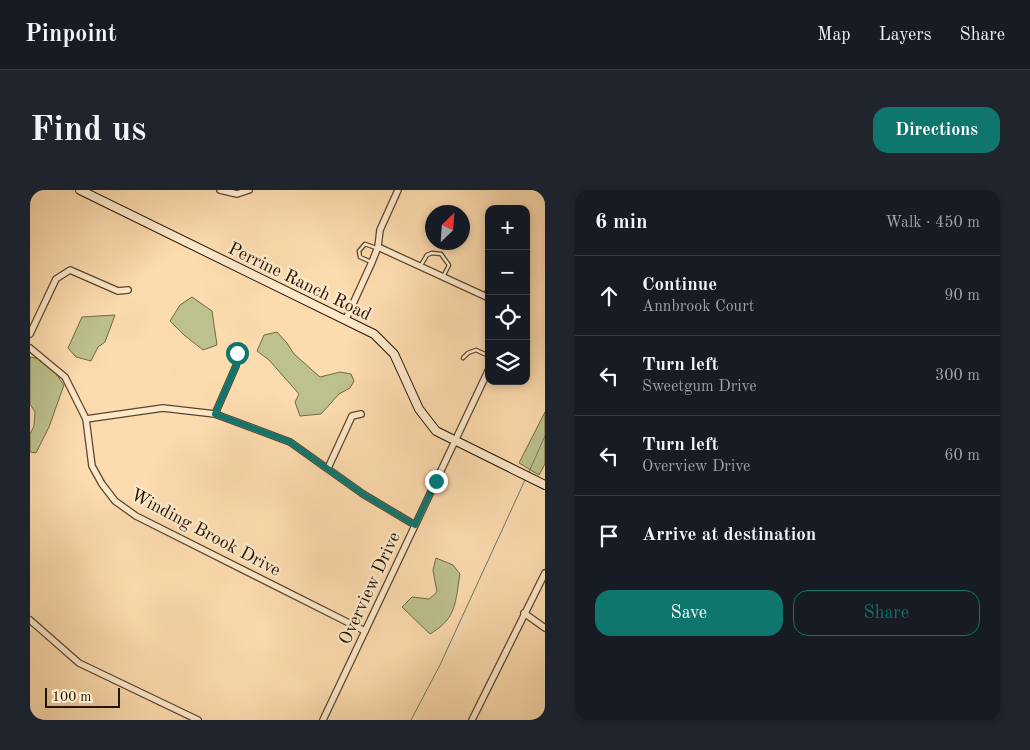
<!DOCTYPE html>
<meta charset="utf-8">
<style>
body{margin:0;font-family:"Old Standard TT",serif;background:#20242c;color:#f1f3f6}
.controls{position:absolute;right:15px;top:15px;display:grid;overflow:hidden;border-radius:10px;box-shadow:0 2px 8px #0003}
.controls button{width:45px;height:45px;display:grid;place-items:center;padding:0;border:0;border-bottom:1px solid #363941;background:#171b24;color:#f1f3f6;font:25px sans-serif}
.compass{position:absolute;left:395px;top:15px;width:45px;height:45px;border-radius:50%;background:#171b24;box-shadow:0 2px 8px #0003;rotate:25deg}
.scale{position:absolute;left:15px;bottom:12px;width:75px;box-sizing:border-box;padding-left:5px;border:2px solid #241300;border-top:0;font-size:14px;line-height:18px;white-space:nowrap;color:#241300;-webkit-text-stroke:4px #fde8ca;paint-order:stroke}
.stop{position:absolute;width:15px;height:15px;margin:-11px;border:4px solid #0f766e;border-radius:50%;background:#fff}
.stop.end{background:#0f766e;border-color:#fff;box-shadow:0 1px 5px #0008}
.list{margin:0;padding:0;list-style:none}
h2{display:flex;justify-content:space-between;align-items:center;height:65px;margin:0;padding:0 20px;font-size:21px}
h2 small{font-size:16px;font-weight:400;color:#9ea1a6}
.list li{display:grid;grid-template-columns:32px 1fr auto;gap:15px;align-items:center;box-sizing:border-box;height:80px;padding:0 20px;border-top:1px solid #363941}
.list b{display:block;font-size:19px;white-space:nowrap}
.list p{margin:0;font-size:16px;white-space:nowrap;color:#9ea1a6}
.list em{font-size:16px;font-style:normal;color:#9ea1a6}
.actions{display:flex;gap:10px;padding:15px 20px}
.actions a{flex:1;padding:11px 0;border:1px solid #0f766e;border-radius:15px;text-align:center;font-size:18px;color:#0f766e}
.actions .main{background:#0f766e;color:#fff}
.icon{flex:none;width:28px;height:28px;fill:none;stroke:currentColor;stroke-width:2;stroke-linecap:round;stroke-linejoin:round}
.map{position:relative;flex:none;width:515px;height:530px;overflow:hidden;border-radius:15px}
header{display:flex;align-items:center;gap:30px;box-sizing:border-box;height:70px;padding:0 25px;background:#171b24;border-bottom:1px solid #363941}
header strong{font-size:24px}
nav{display:flex;gap:28px;margin-inline-start:auto;font-size:18px}
.intro{display:flex;align-items:center;justify-content:space-between;box-sizing:border-box;height:120px;padding:0 30px}
h1{margin:0;font-size:35px}
.button{padding:12px 22px;border-radius:15px;background:#0f766e;color:#fff;font-size:18px;font-weight:700}
main{display:flex;gap:30px;padding:0 30px}
aside{flex:1;background:#171b24;border-radius:15px;box-shadow:0 2px 8px #0003}
.map>svg:first-child{display:block}
.green{fill:#bdc18c;stroke:#706a46}
.lines{fill:none;stroke-linecap:round;stroke-linejoin:round}
.stream{stroke:#6e776a;stroke-width:1}
.lane-casing{stroke:#5a452c;stroke-width:5}
.street-casing{stroke:#5a452c;stroke-width:8}
.secondary-casing{stroke:#241300;stroke-width:10}
.lane{stroke:#fde8ca;stroke-width:2.5}
.street{stroke:#fde8ca;stroke-width:5.5}
.secondary{stroke:#fde8ca;stroke-width:8}
.route{stroke:#0f766e;stroke-width:6}
.labels{text-anchor:middle;stroke-width:5;stroke-linejoin:round;paint-order:stroke}
.street-label{font-size:18px;fill:#241300;stroke:#fde8ca}
</style>
<header>
<strong>Pinpoint</strong>
<nav><a>Map</a><a>Layers</a><a>Share</a></nav>
</header>
<div class="intro"><h1>Find us</h1><a class="button">Directions</a></div>
<main>
<div class="map">
<svg width="515" height="530" viewBox="0 0 515 530">
<rect width="100%" height="100%" fill="#fcdbae"/>
<filter id="stains"><feTurbulence type="fractalNoise" baseFrequency=".004" numOctaves="4"/><feColorMatrix values="0 0 0 0 .2 0 0 0 0 .09 0 0 0 0 .02 0 0 0 .5 -.17"/></filter>
<radialGradient id="worn" r=".72"><stop offset=".6" stop-color="#630" stop-opacity="0"/><stop offset="1" stop-color="#630" stop-opacity=".3"/></radialGradient>
<!-- green -->
<g class="green">
<path d="M162,107L182,121L187,155L173,160L154,145L140,131L150,115Z"/>
<path d="M85,125L75,152L68,157L61,171L46,167L38,158L52,127Z"/>
<path d="M247,142L257,153L264,164L290,187L310,182L321,184L324,191L320,198L309,204L291,224L270,226L265,212L269,204L239,170L227,161L234,145Z"/>
<path d="M0,167L16,170L34,195L19,237L6,263L0,262V244L4,236L5,222L0,214Z"/>
<path d="M515,222V274L509,285L489,273Z"/>
<path d="M406,368L423,375L430,384C425,413 427,428 400,444L372,417L382,407L399,409L407,402L403,380Z"/>
</g>
<g class="lines">
<!-- stream -->
<g class="stream">
<path d="M498,284L515,246"/>
<path d="M381,530L410,475L495,290"/>
</g>
<!-- lane casing -->
<g class="lane-casing">
<g id="lane">
<path d="M341,72L330,67L329,61L335,54L346,58"/>
<path d="M391,75L397,65L402,63L411,64L419,75L413,87"/>
<path d="M455,105L459,98"/>
<path d="M433,168L438,163L446,160L459,166"/>
</g>
</g>
<!-- street casing -->
<g class="street-casing">
<g id="street">
<path d="M190,0L207,4L219,0"/>
<path d="M348,57L459,108"/>
<path d="M316,129L342,72L348,57L350,40L368,0"/>
<path d="M0,144L26,89L40,80L88,101L98,100"/>
<path d="M0,158L35,187L56,229L62,276L72,294L85,311L106,326L335,441"/>
<path d="M185,224L206,176L207,163"/>
<path d="M56,229L133,218L185,224L260,252L333,304L385,335"/>
<path d="M298,278L322,226L331,224"/>
<path d="M494,423L515,438"/>
<path d="M0,430L49,473L168,530"/>
<path d="M293,530L459,179"/>
<path d="M442,530L515,383"/>
</g>
</g>
<!-- secondary casing -->
<g class="secondary-casing">
<path id="secondary" d="M50,0L344,144L364,164L389,219L406,241L515,295"/>
</g>
<!-- lane -->
<use href="#lane" class="lane"/>
<!-- street -->
<use href="#street" class="street"/>
<!-- secondary -->
<use href="#secondary" class="secondary"/>
</g>
<g class="lines">
<!-- route -->
<path class="route" d="M207,163L206,176L185,224L260,252L333,304L385,335L406,291"/>
</g>
<g class="labels">
<!-- street labels -->
<g class="street-label">
<text transform="translate(270 91) rotate(26)" y="6">Perrine Ranch Road</text>
<text transform="translate(176 342) rotate(28)" y="6">Winding Brook Drive</text>
<text transform="translate(339 398) rotate(-65)" y="6">Overview Drive</text>
</g>
</g>
<rect width="100%" height="100%" filter="url(#stains)"/>
<rect width="100%" height="100%" fill="url(#worn)"/>
</svg>
<div class="controls">
<button>+</button>
<button>−</button>
<button><svg class="icon" aria-label="locate" viewBox="0 0 24 24"><circle cx="12" cy="12" r="6"/><path d="M12 2v4M12 18v4M2 12h4M18 12h4"/></svg></button>
<button><svg class="icon" aria-label="layers" viewBox="0 0 24 24"><path d="M12 4l9 5-9 5-9-5zM3 14l9 5 9-5"/></svg></button>
</div>
<svg class="compass" viewBox="-18 -18 36 36"><path d="M0-13l5 13h-10z" fill="#e53935"/><path d="M0 13l5-13h-10z" fill="#9ea1a6"/></svg>
<div class="scale">100 m</div>
<div class="stop" style="left:207px;top:163px"></div>
<div class="stop end" style="left:406px;top:291px"></div>
</div>
<aside>
<h2>6 min<small>Walk · 450 m</small></h2>
<ul class="list">
<li><svg class="icon" aria-label="ahead" viewBox="0 0 24 24"><path d="M12 20V5M6 11l6-6 6 6"/></svg><div><b>Continue</b><p>Annbrook Court</p></div><em>90 m</em></li>
<li><svg class="icon" aria-label="left" viewBox="0 0 24 24"><path d="M17 20v-9H6M10 6l-5 5 5 5"/></svg><div><b>Turn left</b><p>Sweetgum Drive</p></div><em>300 m</em></li>
<li><svg class="icon" aria-label="left" viewBox="0 0 24 24"><path d="M17 20v-9H6M10 6l-5 5 5 5"/></svg><div><b>Turn left</b><p>Overview Drive</p></div><em>60 m</em></li>
<li><svg class="icon" aria-label="arrive" viewBox="0 0 24 24"><path d="M6 21V4h12l-3 4 3 4H6"/></svg><div><b>Arrive at destination</b></div></li>
</ul>
<div class="actions"><a class="main">Save</a><a>Share</a></div>
</aside>
</main>
